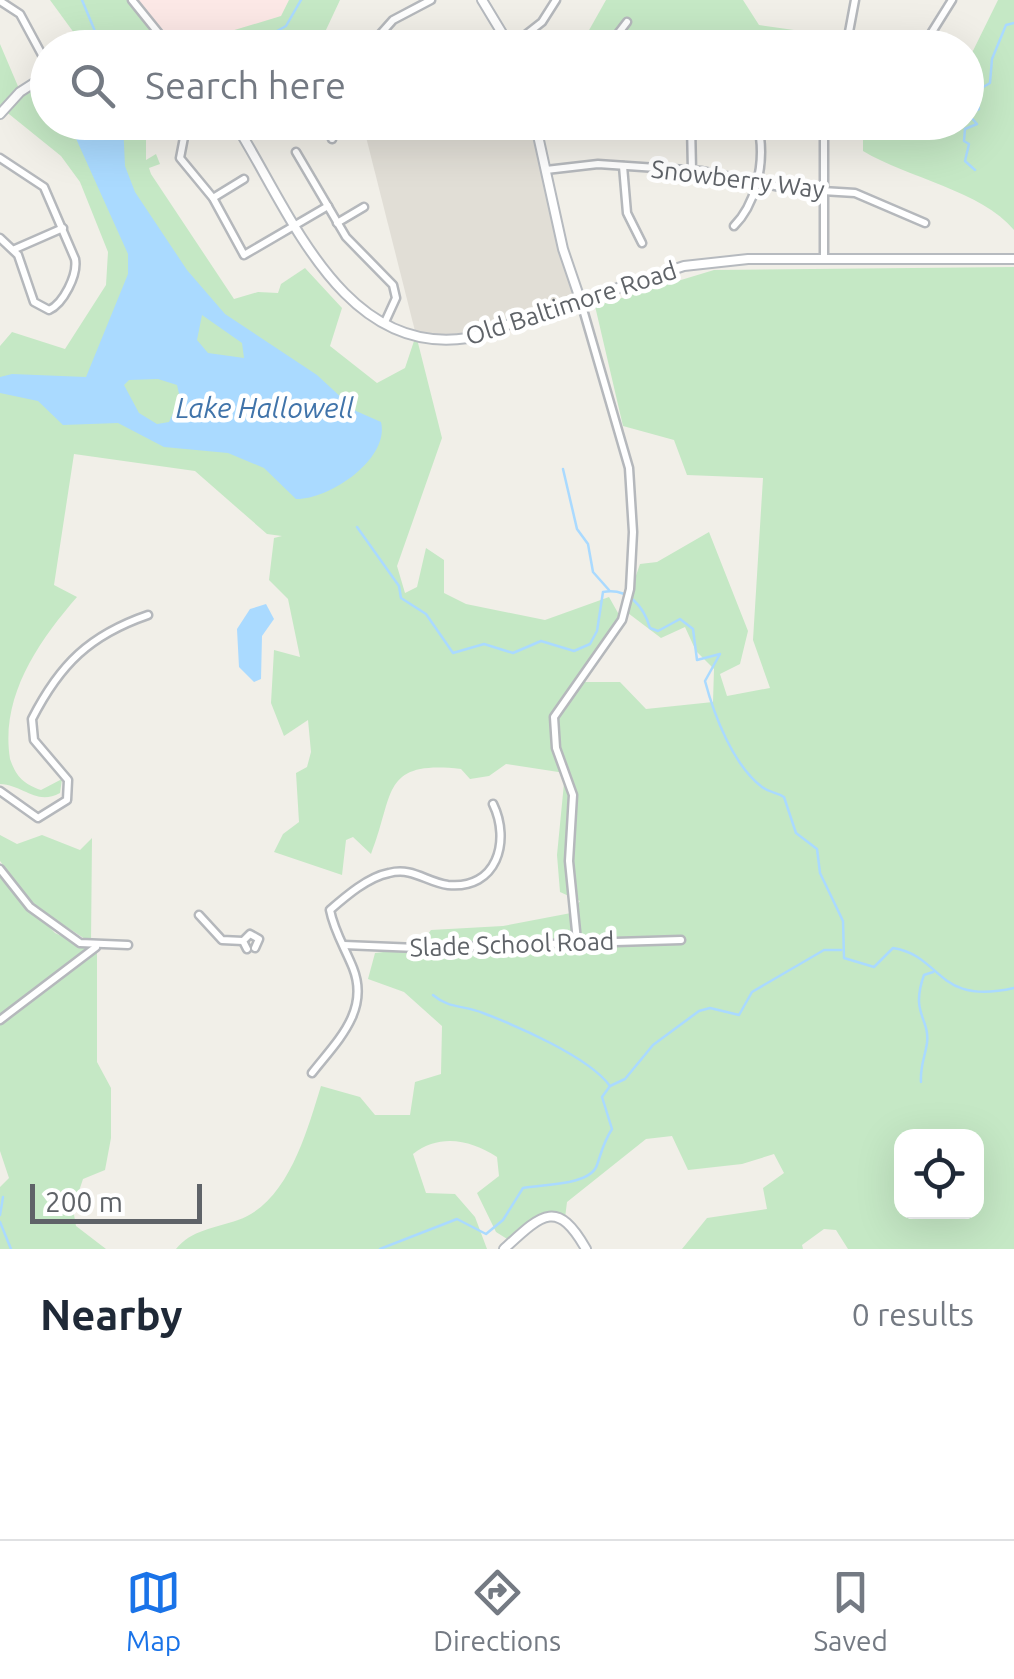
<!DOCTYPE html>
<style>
body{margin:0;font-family:Ubuntu,sans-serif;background:#f6f6f7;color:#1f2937}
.controls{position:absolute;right:30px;bottom:30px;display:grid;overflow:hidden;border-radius:20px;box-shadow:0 10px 40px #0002}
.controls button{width:90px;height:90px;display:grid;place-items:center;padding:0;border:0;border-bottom:2px solid #e0e1e3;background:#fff;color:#1f2937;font:50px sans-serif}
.scale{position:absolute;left:30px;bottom:25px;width:172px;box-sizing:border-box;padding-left:10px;border:5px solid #5f6368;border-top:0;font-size:28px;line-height:35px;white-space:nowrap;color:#5f6368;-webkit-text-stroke:8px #fff;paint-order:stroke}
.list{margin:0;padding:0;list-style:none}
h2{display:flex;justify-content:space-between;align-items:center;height:130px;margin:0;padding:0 40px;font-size:42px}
h2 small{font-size:32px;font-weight:400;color:#747a83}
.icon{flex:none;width:55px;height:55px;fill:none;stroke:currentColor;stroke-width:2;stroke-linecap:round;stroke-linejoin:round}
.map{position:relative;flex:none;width:1014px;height:1249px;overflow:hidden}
.search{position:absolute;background:#fff;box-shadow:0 10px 40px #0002;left:30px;right:30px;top:30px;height:110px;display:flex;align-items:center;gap:25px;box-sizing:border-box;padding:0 35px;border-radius:55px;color:#747a83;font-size:38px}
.sheet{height:290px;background:#fff}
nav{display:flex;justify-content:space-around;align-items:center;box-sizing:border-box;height:140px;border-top:2px solid #e0e1e3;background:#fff;font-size:28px;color:#747a83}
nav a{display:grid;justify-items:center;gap:5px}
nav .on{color:#1a73e8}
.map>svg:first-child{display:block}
.education{fill:#e1ded6}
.medical{fill:#fce8e6}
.green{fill:#c5e8c5;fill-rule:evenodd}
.water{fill:#aadaff;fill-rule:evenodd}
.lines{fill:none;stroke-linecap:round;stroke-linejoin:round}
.stream{stroke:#aadaff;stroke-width:2.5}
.street-casing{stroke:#b5b8bc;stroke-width:11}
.secondary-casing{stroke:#b6babf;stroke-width:12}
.street{stroke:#fff;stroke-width:6}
.secondary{stroke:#fff;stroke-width:8}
.labels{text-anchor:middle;stroke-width:9;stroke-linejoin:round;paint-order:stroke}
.street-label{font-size:25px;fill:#5f6368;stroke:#fff}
.water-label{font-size:28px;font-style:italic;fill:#4174aa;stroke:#fff}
</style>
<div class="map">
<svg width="1014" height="1249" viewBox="0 0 1014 1249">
<rect width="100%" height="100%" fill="#f1efe8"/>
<!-- education -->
<path class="education" d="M438,122L533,123L580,299L468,338L416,335L365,133Z"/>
<!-- medical -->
<path class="medical" d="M138,0H289L282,16L178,48L170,47Z"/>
<!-- green -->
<g class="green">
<path d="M50,0H138L170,47H77V37Z"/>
<path d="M289,0H340L318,47H178L281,16Z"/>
<path d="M606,0H743L759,25L808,32L825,47L579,48Z"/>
<path d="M998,0H1014V230C982,191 908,178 863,151V133L848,123L966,122L967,63Z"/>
<path d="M0,44L20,91L47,74L48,122L146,123V160L156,154L160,164L149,168L151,174L234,299L258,292L278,293L281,284L305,268L342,308L330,346L377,383L405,368L416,335L442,438L397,566L405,593L417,587L426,548L444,560V593L466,604L545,620L609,597L622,620L576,682H620L646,709L713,702L714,669L696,651L685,627L661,638L624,610L640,564L657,562L709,532L748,631L740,664L720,674L727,696L770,688L753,640L763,478L687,475L674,440L623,426L595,306L714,270L1014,267V1249H848L836,1230L824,1229L802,1245L803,1249H682L707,1218L767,1209L763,1188L784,1173L774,1154L742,1164L688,1170L672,1136L646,1139L567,1202L565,1218H544L512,1242L496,1232L477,1193L499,1176L497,1157C471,1140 440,1133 413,1154L426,1193L455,1194L475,1217L487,1249H176C191,1230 215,1228 238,1220C288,1203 307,1131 321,1086L360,1097L375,1115H410L415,1082L441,1074L442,1026L404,992L368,979L375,953L417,948L431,930L503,926L571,913L580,901L560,892L557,855L565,773L506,764L489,776L470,779L461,769C380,760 395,794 371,854L353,837L346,840L342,875L274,852L283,834L299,822L296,773L307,767L311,752L308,720L284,736L271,703L274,650L300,657L288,599L269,580L274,538L282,536L267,534L195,471L74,454L54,585L77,597C38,642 0,697 10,759C16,776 23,784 41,790L62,779L60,793C36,806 24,785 0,784V346L12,332L65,349L106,285L108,252L80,182L61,156L4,110L0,114ZM902,1136H976V1212H902Z"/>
<path d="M0,835L17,844L42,835L80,850L92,838L91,943L35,906L0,861Z"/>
<path d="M0,875L55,933L97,952V1062L111,1088V1138L105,1170L83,1179L73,1209L76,1226L106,1249H0V1187L9,1178L0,1151Z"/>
</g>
<!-- water -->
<g class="water">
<path d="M69,123H123L125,166L135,192L187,270L225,314L317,375L356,411L381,422C390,459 329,500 296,499L264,468L228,453L164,447L118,423L63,425L38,401L0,393V377L12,374L86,377L128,274V254ZM202,315L242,343L244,358L208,353L197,340ZM158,379L177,385L180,398L169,422L157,424L139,413L124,385L129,380Z"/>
<path d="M266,604L274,619L262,636L261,679L254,682L239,667L237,629L250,609Z"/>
</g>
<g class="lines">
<!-- stream -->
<g class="stream">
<path d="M82,0L97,36"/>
<path d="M247,48L286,26L301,0"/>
<path d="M44,116L48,117"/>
<path d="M975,170L965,161L969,144L964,141L965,129L977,124L968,114L979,109L973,93L990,83L992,59L1006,25L1014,23"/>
<path d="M563,469L577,529L588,544L593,572L609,590"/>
<path d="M357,527L399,586L401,598L426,614L453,653L484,644L513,653L541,641L574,651L590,644L597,631L603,592C628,587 644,607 650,628L658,631L680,619L693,629L697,660L720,654L705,681C714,715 733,765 762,787C770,793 776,792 784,797L796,833L817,849L820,873L843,921L844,958L874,967L893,948C943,956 936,1006 1014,988"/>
<path d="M433,995C449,1009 464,1005 483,1013C517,1026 589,1057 610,1086"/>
<path d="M921,1082C920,1066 925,1057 927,1043C930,1018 910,1014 924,975L933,972"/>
<path d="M0,1215L3,1197"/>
<path d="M0,1222L11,1249"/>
<path d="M380,1249L457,1219L486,1234L503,1220L523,1188C541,1184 590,1186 597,1165C602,1151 603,1143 612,1129L602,1097L610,1086L625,1079L653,1045L699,1011L710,1008L739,1015L752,992L824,950H841"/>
</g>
<!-- street casing -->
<g class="street-casing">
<g id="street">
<path d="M132,0L165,41"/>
<path d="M0,1L20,14L48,66"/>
<path d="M848,42L874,48"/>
<path d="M368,48L393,20L431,0"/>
<path d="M509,48L542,22L556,0"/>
<path d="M607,48L627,22"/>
<path d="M846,48L855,0"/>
<path d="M922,48L952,0"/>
<path d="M187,122L180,158L213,198L244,255L328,206"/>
<path d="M327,122L332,139"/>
<path d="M691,124L692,171"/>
<path d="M184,134L210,124"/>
<path d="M296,152L346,237L393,285L396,298L385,322"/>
<path d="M0,158L44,187L75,259C78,275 63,304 49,310L34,302L18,255L0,238"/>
<path d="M623,166L627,213L642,243"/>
<path d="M546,170L598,164L701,171L790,189L855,193L925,223"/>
<path d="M213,198L244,179"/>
<path d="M337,223L364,207"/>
<path d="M734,226C755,205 764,167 760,137"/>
<path d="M15,249L63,228"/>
<path d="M824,257V122"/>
<path d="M0,791L38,818L67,800L68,780L34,740L32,719C60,664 90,635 148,615"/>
<path d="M0,869L30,907L80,943L128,945"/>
<path d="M199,915L222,940L243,941"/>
<path d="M577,941L569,861L573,795L556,748L554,717L622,620L630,589L633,532L629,468L580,299"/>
<path d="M344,945L417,948L681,940"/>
<path d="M247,949L243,941L250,934L259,939L255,948"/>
<path d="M0,1020L96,947"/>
<path d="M312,1073C337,1041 370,1011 353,968C345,948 334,931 330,910C346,896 368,877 389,873C413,867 426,882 448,885C497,890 511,841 493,804"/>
</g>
</g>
<!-- secondary casing -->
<g class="secondary-casing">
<g id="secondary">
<path d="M482,0L511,48"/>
<path d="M0,114L20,92L48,74"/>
<path d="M234,122C288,206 341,358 468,338L684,266L748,259H1014"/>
<path d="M535,122L563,249L580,299"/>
<path d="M504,1249C542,1214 557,1198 586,1249"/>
</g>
</g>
<!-- street -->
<use href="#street" class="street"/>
<!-- secondary -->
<use href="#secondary" class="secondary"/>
</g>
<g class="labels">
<!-- street labels -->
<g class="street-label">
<text transform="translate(738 179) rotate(7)" y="9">Snowberry Way</text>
<text transform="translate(571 303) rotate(-18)" y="9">Old Baltimore Road</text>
<text transform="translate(512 944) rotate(-2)" y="9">Slade School Road</text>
</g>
<!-- water labels -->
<g class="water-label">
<text x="265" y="418">Lake Hallowell</text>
</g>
</g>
</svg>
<div class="controls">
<button><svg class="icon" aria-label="locate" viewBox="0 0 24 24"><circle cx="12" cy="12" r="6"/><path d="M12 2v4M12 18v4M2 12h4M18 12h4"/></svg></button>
</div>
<div class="scale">200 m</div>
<div class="search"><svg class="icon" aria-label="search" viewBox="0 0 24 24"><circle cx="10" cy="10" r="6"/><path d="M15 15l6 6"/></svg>Search here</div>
</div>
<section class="sheet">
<h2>Nearby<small>0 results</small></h2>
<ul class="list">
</ul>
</section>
<nav>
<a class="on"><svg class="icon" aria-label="map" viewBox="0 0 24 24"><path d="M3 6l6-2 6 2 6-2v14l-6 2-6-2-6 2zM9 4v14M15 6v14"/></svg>Map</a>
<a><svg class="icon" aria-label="directions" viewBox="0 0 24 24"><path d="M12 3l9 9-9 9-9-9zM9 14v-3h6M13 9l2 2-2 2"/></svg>Directions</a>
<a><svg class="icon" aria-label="saved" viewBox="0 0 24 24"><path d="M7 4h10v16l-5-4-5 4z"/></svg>Saved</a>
</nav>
